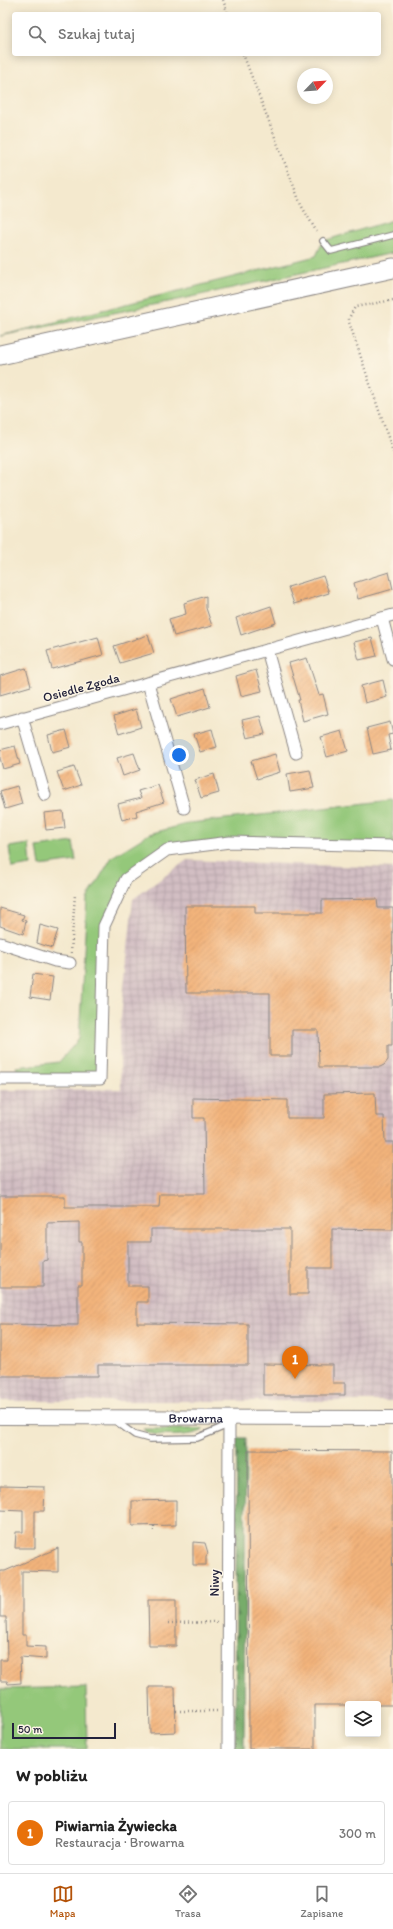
<!DOCTYPE html>
<html lang="pl">
<meta charset="utf-8">
<style>
body{margin:0;font-family:Itim,sans-serif;background:#f2f2f2;color:#222}
.controls{position:absolute;right:12px;bottom:12px;display:grid;overflow:hidden;border-radius:4px;box-shadow:0 2px 10px #0003}
.controls button{width:36px;height:36px;display:grid;place-items:center;padding:0;border:0;border-bottom:1px solid #e0e0e0;background:#fff;color:#222;font:20px sans-serif}
.compass{position:absolute;left:297px;top:68px;width:36px;height:36px;border-radius:50%;background:#fff;box-shadow:0 2px 10px #0003;rotate:65deg}
.scale{position:absolute;left:12px;bottom:10px;width:104px;box-sizing:border-box;padding-left:4px;border:2px solid #22223b;border-top:0;font-size:11px;line-height:14px;white-space:nowrap;color:#22223b;-webkit-text-stroke:3px #fcf5e5;paint-order:stroke}
.you{position:absolute;left:179px;top:755px;width:14px;height:14px;margin:-10px;border:3px solid #fff;border-radius:50%;background:#1a73e8;box-shadow:0 0 0 6px #1a73e833}
.badge{display:grid;place-items:center;width:26px;height:26px;border-radius:50%;background:#b45309;color:#fff;font-size:13px;font-weight:700}
.pin{position:absolute;translate:-50% -33px;filter:drop-shadow(0 1px 2px #0008)}
.pin::after{content:'';position:absolute;top:21px;width:14px;height:12px;background:inherit;clip-path:polygon(0 0,100% 0,50% 100%)}
.list{margin:0;padding:0;list-style:none}
h2{display:flex;justify-content:space-between;align-items:center;height:52px;margin:0;padding:0 16px;font-size:17px}
h2 small{font-size:13px;font-weight:400;color:#767676}
.list li{display:grid;grid-template-columns:26px 1fr auto;gap:12px;align-items:center;box-sizing:border-box;height:64px;margin:0 8px 8px;padding:0 8px;border:1px solid #e0e0e0;border-radius:4px}
.list b{display:block;font-size:15px;white-space:nowrap}
.list p{margin:0;font-size:13px;white-space:nowrap;color:#767676}
.list em{font-size:13px;font-style:normal;color:#767676}
.icon{flex:none;width:22px;height:22px;fill:none;stroke:currentColor;stroke-width:2;stroke-linecap:round;stroke-linejoin:round}
.map{position:relative;flex:none;width:393px;height:1749px;overflow:hidden}
.search{position:absolute;background:#fff;box-shadow:0 2px 10px #0003;left:12px;right:12px;top:12px;height:44px;display:flex;align-items:center;gap:10px;box-sizing:border-box;padding:0 14px;border-radius:4px;color:#767676;font-size:15px}
.sheet{height:124px;background:#fff}
nav{display:flex;justify-content:space-around;align-items:center;box-sizing:border-box;height:56px;border-top:1px solid #e0e0e0;background:#fff;font-size:11px;color:#767676}
nav a{display:grid;justify-items:center;gap:2px}
nav .on{color:#b45309}
.map>svg:first-child{display:block}
.industrial{fill:url(#industrial-grid)}
.green{fill:#94c87a;stroke:#5b755a}
.forest{fill:url(#forest-firs);stroke:#4c6752}
.building{fill:url(#building-hatch)}
.lines{fill:none;stroke-linecap:round;stroke-linejoin:round}
.service-casing{stroke:#8b8684;stroke-width:8}
.minor-casing{stroke:#8b8684;stroke-width:13}
.tertiary-casing{stroke:#8b8684;stroke-width:16}
.trunk-casing{stroke:#8b8684;stroke-width:21}
.path{stroke:#8b8684;stroke-width:2.5;stroke-dasharray:1 3;stroke-linecap:butt}
.service{stroke:#fff;stroke-width:5.5}
.minor{stroke:#fff;stroke-width:11}
.tertiary{stroke:#fff;stroke-width:14}
.trunk{stroke:#fff;stroke-width:19}
.labels{text-anchor:middle;stroke-width:3;stroke-linejoin:round;paint-order:stroke}
.street-label{font-size:13px;fill:#22223b;stroke:#fcf5e5}
</style>
<div class="map">
<svg width="393" height="1749" viewBox="0 0 393 1749">
<defs>
<pattern id="industrial-grid" width="8" height="8" patternUnits="userSpaceOnUse"><rect width="8" height="8" fill="#d2bec3"/><path d="M0 4h8M4 0v8" fill="none" stroke="#b4a3a8"/></pattern>
<pattern id="forest-firs" width="22" height="20" patternUnits="userSpaceOnUse"><rect width="22" height="20" fill="#77ac6a"/><path d="M5 1l3.5 6h-7zM16 11l3.5 6h-7z" fill="#618c58"/></pattern>
<pattern id="building-hatch" width="6" height="6" patternUnits="userSpaceOnUse"><rect width="6" height="6" fill="#f3b47c"/><path d="M-1 1l2-2M0 6l6-6M5 7l2-2" fill="none" stroke="#d09a6c"/></pattern>
</defs>
<rect width="100%" height="100%" fill="#fcf5e5"/>
<filter id="ink" filterUnits="userSpaceOnUse"><feTurbulence type="fractalNoise" baseFrequency=".025" numOctaves="2"/><feDisplacementMap in="SourceGraphic" scale="8" xChannelSelector="R" yChannelSelector="G"/><feConvolveMatrix kernelMatrix="1 2 1 2 8 2 1 2 1" color-interpolation-filters="sRGB"/></filter>
<filter id="wash" filterUnits="userSpaceOnUse"><feTurbulence type="fractalNoise" baseFrequency=".012" numOctaves="4" result="noise"/><feDisplacementMap in="SourceGraphic" scale="16" xChannelSelector="R" yChannelSelector="G"/><feGaussianBlur stdDeviation="0.9" result="paint"/><feColorMatrix in="noise" values="0 0 0 0 0 0 0 0 0 0 0 0 0 0 0 0 0 1.4 0 .05"/><feComposite in="paint" operator="in"/></filter>
<g filter="url(#wash)">
<rect width="100%" height="100%" fill="#f4e9ce"/>
<!-- industrial -->
<path class="industrial" d="M187,860L393,868V1401H0V1090L121,1089L119,1036L133,899Z"/>
<!-- green -->
<g class="green">
<path d="M393,220V253L177,300L0,336L316,256L323,241Z"/>
<path d="M393,800V846L230,842L167,850L126,879L104,926L100,1079H21L16,1067L59,1062L79,1039L87,899L112,857L149,834L190,823Z"/>
<path d="M73,842L76,861L40,866L37,847Z"/>
<path d="M29,844L31,865L12,868L9,847Z"/>
<path d="M143,1429H203V1430C195,1437 148,1438 143,1429Z"/>
<path d="M86,1687L87,1749H0V1689Z"/>
</g>
<!-- forest -->
<path class="forest" d="M237,1438H246L244,1749H235Z"/>
<g id="blocks">
<!-- building -->
<g class="building">
<path d="M389,572L393,589L358,599L354,583Z"/>
<path d="M323,576L329,593L294,604L288,587Z"/>
<path d="M206,596V608L212,626L174,636L169,619L186,614L184,603Z"/>
<path d="M271,606L276,623L241,635L236,618Z"/>
<path d="M148,635L154,653L120,663L114,646Z"/>
<path d="M98,637L103,655L52,669L47,651Z"/>
<path d="M372,638L377,656L359,660L354,642Z"/>
<path d="M307,658L319,695L323,694L328,714L303,721L298,700H300L289,663Z"/>
<path d="M26,668L31,686L0,695V676Z"/>
<path d="M256,670L262,691L241,696L236,676Z"/>
<path d="M383,680L387,697L365,703L361,686Z"/>
<path d="M205,688L210,707L177,717L171,699Z"/>
<path d="M136,709L141,727L119,734L114,716Z"/>
<path d="M260,716L265,734L247,738L242,720Z"/>
<path d="M390,722L393,734L388,735L391,750L373,754L367,728Z"/>
<path d="M212,729L217,747L200,752L194,734Z"/>
<path d="M66,730L71,747L52,752L48,735Z"/>
<path d="M342,731L348,751L327,757L321,737Z"/>
<path d="M15,746L20,764L3,769L0,758V750Z"/>
<path d="M134,753L140,770L123,776L117,758Z"/>
<path d="M275,754L280,772L257,779L251,761Z"/>
<path d="M74,767L81,785L64,791L57,772Z"/>
<path d="M310,770L314,788L290,792L287,774Z"/>
<path d="M214,774L219,793L201,798L195,780Z"/>
<path d="M158,785L164,802L136,811L137,816L122,820L118,804L141,798L138,791Z"/>
<path d="M17,786L22,804L5,809L0,791Z"/>
<path d="M63,811L65,828L46,830L44,813Z"/>
<path d="M377,899L378,908H393L392,1046H388V1060L384,1065L380,1067H319L318,1030H292V1056H270V993H186L185,906H255V913H322V900Z"/>
<path d="M0,908L24,915L22,920L26,921L23,934L0,926Z"/>
<path d="M40,925L58,930L52,948L37,943Z"/>
<path d="M33,974L53,977L50,1000L30,997Z"/>
<path d="M375,1093L376,1116H384L385,1142H393V1230L332,1229V1268H308V1294H290V1229H151V1242H128V1286H148V1302H137V1323L248,1324V1365H98V1376H0V1324L78,1325V1285H82V1242H79V1222L47,1223V1260L43,1261V1287H0V1196H65V1207H159L160,1194H205L204,1118H193V1098L287,1100V1118H324V1094Z"/>
<path d="M263,1364L333,1365V1383H345V1395H263Z"/>
<path d="M248,1450L392,1451L393,1705H315V1749H249Z"/>
<path d="M0,1486L45,1487L44,1511H35V1548H15L16,1532H23V1511L0,1510Z"/>
<path d="M176,1500V1525L132,1526V1501Z"/>
<path d="M193,1542L205,1543L208,1553L206,1556V1565H193Z"/>
<path d="M58,1548V1572L22,1571V1635H26V1646L46,1647V1659L20,1657L21,1683L8,1684L7,1681H0V1660H7L6,1617H0V1571H5Z"/>
<path d="M148,1600H176V1646H149Z"/>
<path d="M149,1687H175L176,1732L150,1733Z"/>
</g>
</g>
</g>
<g filter="url(#ink)">
<use href="#blocks" fill-opacity="0" stroke="#8b8684" stroke-width="1"/>
<g class="lines">
<!-- service casing -->
<g class="service-casing">
<g id="service">
<path d="M323,241L331,251L393,235"/>
<path d="M114,1420L135,1435L150,1439L197,1438L223,1427L228,1421"/>
</g>
</g>
<!-- minor casing -->
<g class="minor-casing">
<g id="minor">
<path d="M382,618L393,659"/>
<path d="M267,650L296,753"/>
<path d="M148,683L184,808"/>
<path d="M22,717L45,795"/>
<path d="M0,724L393,615"/>
<path d="M0,943L55,961L70,963"/>
<path d="M0,1079H100L104,926L126,879L167,850L230,842L393,846"/>
<path d="M228,1749L229,1418"/>
</g>
</g>
<!-- tertiary casing -->
<g class="tertiary-casing">
<g id="tertiary">
<path id="s1" d="M0,1417L393,1418"/>
</g>
</g>
<!-- trunk casing -->
<g class="trunk-casing">
<path id="trunk" d="M0,355L393,268"/>
</g>
<!-- path -->
<g class="path">
<path d="M223,0L228,14"/>
<path d="M243,54L301,205L318,234"/>
<path d="M393,300L355,307L349,318V322L393,452"/>
<path d="M71,953L75,894"/>
<path d="M154,1526V1533"/>
<path d="M168,1623L218,1622"/>
<path d="M176,1711H217"/>
</g>
<!-- service -->
<use href="#service" class="service"/>
<!-- minor -->
<use href="#minor" class="minor"/>
<!-- tertiary -->
<use href="#tertiary" class="tertiary"/>
<!-- trunk -->
<use href="#trunk" class="trunk"/>
</g>
</g>
<g class="labels">
<!-- street labels -->
<g class="street-label">
<text transform="translate(81 687) rotate(-15)" y="5">Osiedle Zgoda</text>
<text dy="5" stroke="none"><textPath href="#s1" startOffset="196">Browarna</textPath></text>
<text transform="translate(214 1583) rotate(-90)" y="5">Niwy</text>
</g>
</g>
</svg>
<div class="controls">
<button><svg class="icon" aria-label="layers" viewBox="0 0 24 24"><path d="M12 4l9 5-9 5-9-5zM3 14l9 5 9-5"/></svg></button>
</div>
<svg class="compass" viewBox="-18 -18 36 36"><path d="M0-13l5 13h-10z" fill="#e53935"/><path d="M0 13l5-13h-10z" fill="#767676"/></svg>
<div class="scale">50 m</div>
<div class="you"></div>
<div class="pin badge" style="left:295px;top:1379px;background:#e8710a">1</div>
<div class="search"><svg class="icon" aria-label="search" viewBox="0 0 24 24"><circle cx="10" cy="10" r="6"/><path d="M15 15l6 6"/></svg>Szukaj tutaj</div>
</div>
<section class="sheet">
<h2>W pobliżu<small></small></h2>
<ul class="list">
<li><span class="badge" style="background:#e8710a">1</span><div><b>Piwiarnia Żywiecka</b><p>Restauracja · Browarna</p></div><em>300 m</em></li>
</ul>
</section>
<nav>
<a class="on"><svg class="icon" aria-label="map" viewBox="0 0 24 24"><path d="M3 6l6-2 6 2 6-2v14l-6 2-6-2-6 2zM9 4v14M15 6v14"/></svg>Mapa</a>
<a><svg class="icon" aria-label="directions" viewBox="0 0 24 24"><path d="M12 3l9 9-9 9-9-9zM9 14v-3h6M13 9l2 2-2 2"/></svg>Trasa</a>
<a><svg class="icon" aria-label="saved" viewBox="0 0 24 24"><path d="M7 4h10v16l-5-4-5 4z"/></svg>Zapisane</a>
</nav>
